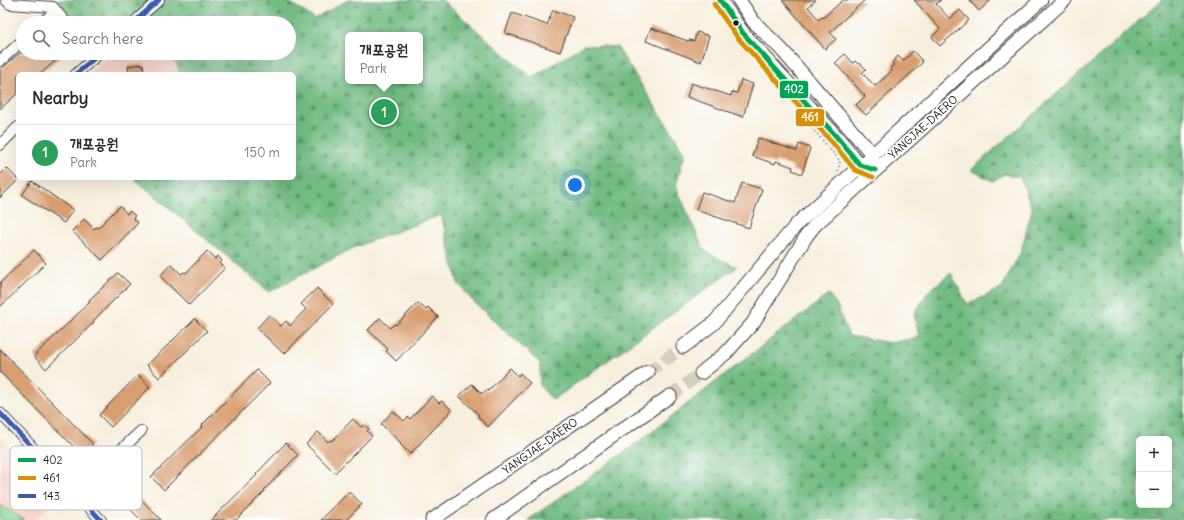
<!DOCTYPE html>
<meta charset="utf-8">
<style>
body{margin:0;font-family:Delius,"Poor Story",sans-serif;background:#f2f2f3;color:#2b2b33}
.controls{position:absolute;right:12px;bottom:12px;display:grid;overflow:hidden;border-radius:6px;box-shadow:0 4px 16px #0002}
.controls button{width:36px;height:36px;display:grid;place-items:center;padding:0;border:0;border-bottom:1px solid #e1e1e2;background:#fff;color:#2b2b33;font:20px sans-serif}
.you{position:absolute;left:575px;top:185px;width:14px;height:14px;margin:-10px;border:3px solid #fff;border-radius:50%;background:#1a73e8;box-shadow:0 0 0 6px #1a73e833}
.badge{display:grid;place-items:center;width:26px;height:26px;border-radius:50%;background:#0b8043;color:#fff;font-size:13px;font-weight:700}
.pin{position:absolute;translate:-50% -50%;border:2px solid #fff;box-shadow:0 1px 4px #0006}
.popup{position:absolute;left:345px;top:32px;width:78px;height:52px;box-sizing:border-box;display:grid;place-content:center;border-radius:6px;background:#fff;filter:drop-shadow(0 1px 3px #0005);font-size:13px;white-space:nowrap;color:#7c7c81}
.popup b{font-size:15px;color:#2b2b33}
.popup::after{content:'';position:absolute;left:50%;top:100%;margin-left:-8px;border:8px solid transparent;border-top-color:#fff}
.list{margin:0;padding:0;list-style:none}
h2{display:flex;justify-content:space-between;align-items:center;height:52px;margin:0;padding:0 16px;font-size:17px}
h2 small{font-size:13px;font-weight:400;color:#7c7c81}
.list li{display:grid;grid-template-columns:26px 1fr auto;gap:12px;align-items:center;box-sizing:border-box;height:56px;padding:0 16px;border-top:1px solid #e1e1e2}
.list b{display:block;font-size:15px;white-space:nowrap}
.list p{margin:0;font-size:13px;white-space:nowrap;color:#7c7c81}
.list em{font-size:13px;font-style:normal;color:#7c7c81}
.icon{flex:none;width:22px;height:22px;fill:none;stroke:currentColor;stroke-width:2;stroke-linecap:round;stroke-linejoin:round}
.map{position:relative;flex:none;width:1184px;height:520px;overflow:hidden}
.search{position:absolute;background:#fff;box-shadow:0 4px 16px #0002;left:16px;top:16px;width:280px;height:44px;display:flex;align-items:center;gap:10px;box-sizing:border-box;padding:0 14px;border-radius:22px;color:#7c7c81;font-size:15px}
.panel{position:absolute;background:#fff;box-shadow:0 4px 16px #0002;left:16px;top:72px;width:280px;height:108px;border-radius:6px}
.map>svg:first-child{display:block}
.built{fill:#f7d1c6}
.forest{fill:url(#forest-firs);stroke:#476c50;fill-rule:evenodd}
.pitch{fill:#8ddc9b;stroke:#547c5c}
.building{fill:#d89e70}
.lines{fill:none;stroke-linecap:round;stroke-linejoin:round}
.major-tunnel{stroke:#d6cfc1;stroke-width:13;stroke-dasharray:13 6;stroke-linecap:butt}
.minor-casing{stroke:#3d3c39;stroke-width:12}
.major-casing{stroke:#3d3c39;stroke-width:15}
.path{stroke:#3d3c39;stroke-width:1.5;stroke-dasharray:1 3;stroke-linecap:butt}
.minor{stroke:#fff;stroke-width:10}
.major{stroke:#fff;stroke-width:13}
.bus-1-casing{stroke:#fff;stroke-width:8}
.bus-2-casing{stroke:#fff;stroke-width:8}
.bus-3-casing{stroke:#fff;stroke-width:8}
.bus-1{stroke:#00a651;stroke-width:5}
.bus-2{stroke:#d69104;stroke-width:5}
.bus-3{stroke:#3d5bab;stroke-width:5}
.bus-dot{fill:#1c1c1c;stroke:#fff;stroke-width:1.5}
.labels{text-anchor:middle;stroke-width:3.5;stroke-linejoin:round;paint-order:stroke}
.street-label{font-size:11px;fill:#1c1c1c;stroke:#fff}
.key{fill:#fff;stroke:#bbb;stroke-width:1}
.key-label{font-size:11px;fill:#1c1c1c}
.line-badge{stroke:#fff;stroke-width:1.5}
.badge-label{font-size:11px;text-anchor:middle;font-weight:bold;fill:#fff}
</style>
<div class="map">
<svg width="1184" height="520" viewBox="0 0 1184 520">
<defs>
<pattern id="forest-firs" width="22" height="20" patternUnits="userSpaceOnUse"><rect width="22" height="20" fill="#72bc83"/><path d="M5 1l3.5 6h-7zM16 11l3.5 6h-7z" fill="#5d986a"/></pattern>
</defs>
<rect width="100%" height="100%" fill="#fff"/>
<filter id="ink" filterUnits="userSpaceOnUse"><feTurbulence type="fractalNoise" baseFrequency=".025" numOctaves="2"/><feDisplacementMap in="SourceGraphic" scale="8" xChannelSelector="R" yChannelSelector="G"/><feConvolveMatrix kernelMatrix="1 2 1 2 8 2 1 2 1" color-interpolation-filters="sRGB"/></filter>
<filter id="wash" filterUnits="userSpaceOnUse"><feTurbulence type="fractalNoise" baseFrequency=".012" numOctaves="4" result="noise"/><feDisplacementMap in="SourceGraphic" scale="16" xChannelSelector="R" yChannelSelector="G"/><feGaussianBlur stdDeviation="0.9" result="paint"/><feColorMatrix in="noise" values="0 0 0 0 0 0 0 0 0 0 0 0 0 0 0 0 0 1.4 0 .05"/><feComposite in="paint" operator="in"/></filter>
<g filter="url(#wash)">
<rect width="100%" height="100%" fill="#f7efde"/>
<!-- built -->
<g class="built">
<path d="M126,53H163L176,63L180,74H89L110,54Z"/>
<path d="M0,436L57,499L35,520H0Z"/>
</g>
<!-- forest -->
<g class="forest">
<path d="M30,0H286L315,19L348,0H442L532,78L584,45L617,47L685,153L676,186L704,251L737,267L553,400L540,386V363L473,301L458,283L441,215L355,247L269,292L134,178H294V74H180L176,63L163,53H289V23H71L55,3ZM348,35H420V81H348Z"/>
<path d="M1162,0H1184V520H528L629,449L829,294L837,306L849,336L891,343L919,337L914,314L928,292L951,273L967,304L1001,289L1021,252L1032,209L1020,177L1004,174L993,181L971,170ZM1139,439H1169V505H1139Z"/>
</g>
<!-- pitch -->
<path class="pitch" d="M0,505L25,520H0Z"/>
<g id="blocks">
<!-- building -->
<g class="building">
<path d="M782,0H816L808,7L819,20L822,17L823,18L843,0H865L830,32L836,39L825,49Z"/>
<path d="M914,0H941L936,4L950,19L960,10L969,20L940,46L932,37L940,29Z"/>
<path d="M969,0H991L979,11Z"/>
<path d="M553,10L573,17L560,52L505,33L512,13L547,25Z"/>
<path d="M651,28L688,41L689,40L694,41L697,32L709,36L701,62L646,41Z"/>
<path d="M913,51L923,62L866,115L856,105L865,96L835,63L845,54L853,63L855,61L858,64L860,63L866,69L862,73L875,86L892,71L890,68L894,65L892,63L898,56L903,61Z"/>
<path d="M20,53H65L40,74H18V93L0,109V70Z"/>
<path d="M143,64L144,74H129L128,66Z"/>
<path d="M741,80L753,84L743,117L687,97L691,83L731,96L732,92L737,93Z"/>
<path d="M758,138L797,151L799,144L810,148L802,174L792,170L793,167L776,161L775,164L752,156Z"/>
<path d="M7,168L18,180L0,198V175Z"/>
<path d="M32,181L73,210L64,223L22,195Z"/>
<path d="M742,183L762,189L749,228L696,210L702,192L735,203Z"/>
<path d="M120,206L127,214L130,211L135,216L133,218L138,223L102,260L72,231L84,219L94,229L96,227L98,228Z"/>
<path d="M34,250L46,263L0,307V283Z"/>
<path d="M207,251L215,259L218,256L222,261L220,263L225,268L189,305L160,276L171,264L181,274L184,272L186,273Z"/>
<path d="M118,273L130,284L93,321L94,322L46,369L34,356L90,302L89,300Z"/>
<path d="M317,288L333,304L284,354L257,328L269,315L281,326L286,321L290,326L306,309L301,304Z"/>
<path d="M418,303L426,310L428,307L438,317L396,361L386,351L388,349L368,330L380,318L390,328L394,324L396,325Z"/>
<path d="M195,319L207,331L159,378L147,365Z"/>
<path d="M0,349L93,444L82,455L0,372Z"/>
<path d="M510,368L518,376L520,373L530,383L488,427L478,417L479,415L459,396L472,384L482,394L486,390L488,391Z"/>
<path d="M257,370L270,383L164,490L151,477L203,426L202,425Z"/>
<path d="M138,375L150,387L111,427L99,415Z"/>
<path d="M432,396L439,403L442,401L452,410L410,454L400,444L401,443L381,424L393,411L404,421L408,417L410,419Z"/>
<path d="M353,419L361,427L364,425L369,429L367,431L372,436L335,473L306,444L318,432L328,442L330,440L332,441Z"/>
<path d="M286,443L298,455L264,490L265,491L236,520H211L257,475L256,474Z"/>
<path d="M349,492L362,504L346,520H321Z"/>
<path d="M137,495L161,520H141L126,505Z"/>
</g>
</g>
</g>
<g filter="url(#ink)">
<use href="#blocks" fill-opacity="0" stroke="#3d3c39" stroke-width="1"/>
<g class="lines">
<!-- major-tunnel -->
<g class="major-tunnel">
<path d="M648,372L683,347"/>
<path d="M670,396L701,373"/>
</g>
<!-- minor casing -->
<g class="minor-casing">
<g id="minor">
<path d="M6,0L10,4L53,7L66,23"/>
<path d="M42,23L55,11"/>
<path d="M133,23L159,0"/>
<path d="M0,61L23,40"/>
<path d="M76,74L100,53"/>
<path d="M0,145L18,127"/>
<path d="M0,413L101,520"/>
<path d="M76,492L141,431"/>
</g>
</g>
<!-- major casing -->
<g class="major-casing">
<g id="major">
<path d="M720,0L743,33L836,136L860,165L867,168"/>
<path d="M739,0L753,21L782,50L872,154L874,163"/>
<path d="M683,347L714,323L797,224L1041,0"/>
<path d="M701,373L726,353L753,323L807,235L815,225L1065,0"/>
<path d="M432,520L648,372"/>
<path d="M493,520L670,396"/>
</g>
</g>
<!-- path -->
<path class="path" d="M807,122L840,161L838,172"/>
<!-- minor -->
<use href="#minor" class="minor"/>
<!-- major -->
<use href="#major" class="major"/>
<!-- bus-1 casing -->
<g class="bus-1-casing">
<path id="bus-1" d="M720,0L743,33L836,136L860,165L875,170"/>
</g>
<!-- bus-2 casing -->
<g class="bus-2-casing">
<path id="bus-2" d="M714,4L738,38L831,141L855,170L873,177"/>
</g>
<!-- bus-3 casing -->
<g class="bus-3-casing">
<g id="bus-3">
<path d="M133,23L159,0"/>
<path d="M76,74L100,53"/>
<path d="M0,413L101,520"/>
</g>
</g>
<!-- bus-1 -->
<use href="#bus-1" class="bus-1"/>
<!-- bus-2 -->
<use href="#bus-2" class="bus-2"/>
<!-- bus-3 -->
<use href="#bus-3" class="bus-3"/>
</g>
</g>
<!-- markers -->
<circle class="bus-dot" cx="736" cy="23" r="3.5"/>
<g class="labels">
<!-- street labels -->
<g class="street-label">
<text transform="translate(923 127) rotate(-42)" y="4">YANGJAE-DAERO</text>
<text transform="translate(540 446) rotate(-35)" y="4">YANGJAE-DAERO</text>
</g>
</g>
<!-- legend -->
<rect x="10" y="446" width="132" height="64" rx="6" class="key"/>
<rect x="18" y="458" width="18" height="4" fill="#00a651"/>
<rect x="18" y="476" width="18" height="4" fill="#d69104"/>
<rect x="18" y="494" width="18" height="4" fill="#3d5bab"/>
<g class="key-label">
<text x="43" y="464">402</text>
<text x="43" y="482">461</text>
<text x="43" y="500">143</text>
</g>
<g class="line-badge">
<rect x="779" y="80" width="30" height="19" rx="4" fill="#00a651"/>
<rect x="795" y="108" width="30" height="19" rx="4" fill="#d69104"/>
</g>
<g class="badge-label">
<text x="794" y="93">402</text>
<text x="810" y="121">461</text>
</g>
</svg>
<div class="controls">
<button>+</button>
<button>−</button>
</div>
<div class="you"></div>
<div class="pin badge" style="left:384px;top:112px;background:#2e9e5b">1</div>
<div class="popup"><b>개포공원</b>Park</div>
<div class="search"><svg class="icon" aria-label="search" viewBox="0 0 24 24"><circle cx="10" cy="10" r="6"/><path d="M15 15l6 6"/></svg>Search here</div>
<section class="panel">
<h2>Nearby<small></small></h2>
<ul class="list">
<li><span class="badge" style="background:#2e9e5b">1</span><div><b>개포공원</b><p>Park</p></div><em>150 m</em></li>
</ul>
</section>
</div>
